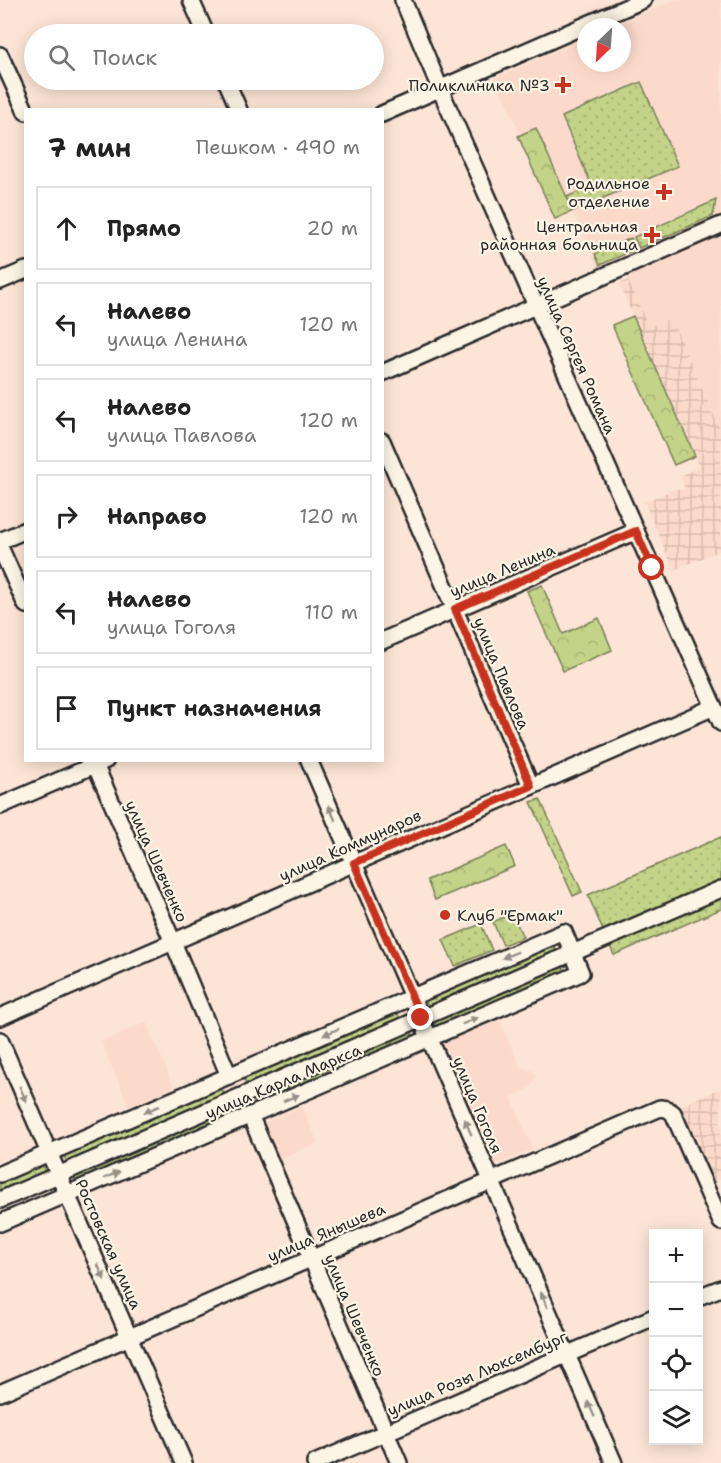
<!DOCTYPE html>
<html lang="ru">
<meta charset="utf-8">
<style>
body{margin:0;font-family:"Shantell Sans",sans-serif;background:#f6f6f6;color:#222}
.controls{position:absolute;right:18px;bottom:18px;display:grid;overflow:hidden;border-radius:0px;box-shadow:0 3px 15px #0003}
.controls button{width:54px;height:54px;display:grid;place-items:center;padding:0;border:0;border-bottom:2px solid #e0e0e0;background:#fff;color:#222;font:30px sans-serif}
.compass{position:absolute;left:577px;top:18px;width:54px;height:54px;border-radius:50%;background:#fff;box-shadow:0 3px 15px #0003;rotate:205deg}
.stop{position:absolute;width:18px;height:18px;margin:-14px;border:4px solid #c8321e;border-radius:50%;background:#fff}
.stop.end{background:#c8321e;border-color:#fff;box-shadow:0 2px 6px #0008}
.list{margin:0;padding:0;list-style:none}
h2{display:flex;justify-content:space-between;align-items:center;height:78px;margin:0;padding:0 24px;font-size:26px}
h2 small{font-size:20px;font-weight:400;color:#767676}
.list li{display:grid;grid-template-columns:39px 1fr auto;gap:18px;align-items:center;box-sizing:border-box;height:84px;margin:0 12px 12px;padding:0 12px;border:2px solid #e0e0e0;border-radius:0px}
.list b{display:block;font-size:22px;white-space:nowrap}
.list p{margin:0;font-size:20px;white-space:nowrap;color:#767676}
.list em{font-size:20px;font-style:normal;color:#767676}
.icon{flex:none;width:33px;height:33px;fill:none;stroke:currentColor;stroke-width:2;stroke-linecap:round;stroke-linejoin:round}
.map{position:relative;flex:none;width:721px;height:1463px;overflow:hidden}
.search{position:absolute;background:#fff;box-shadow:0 3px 15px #0003;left:24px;top:24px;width:360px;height:66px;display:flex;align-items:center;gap:15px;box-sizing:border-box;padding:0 21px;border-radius:33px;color:#767676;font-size:22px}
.panel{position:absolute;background:#fff;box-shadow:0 3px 15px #0003;left:24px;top:108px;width:360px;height:654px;border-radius:0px}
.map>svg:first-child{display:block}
.built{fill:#fcdacb}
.industrial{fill:url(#industrial-grid)}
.grass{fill:url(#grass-dots);stroke:#777f59;stroke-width:1.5}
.park{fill:url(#park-crowns);stroke:#777f59;stroke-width:1.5}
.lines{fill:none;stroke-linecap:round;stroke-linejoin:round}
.minor-casing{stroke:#2b2b2b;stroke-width:20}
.minor{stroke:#fcf5e5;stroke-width:15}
.oneway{fill:#949088}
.route{stroke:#c8321e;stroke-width:8}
.poi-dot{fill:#c8321e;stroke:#fcf5e5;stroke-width:2}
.labels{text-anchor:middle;stroke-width:4.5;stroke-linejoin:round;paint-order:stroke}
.poi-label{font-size:16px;fill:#2b2b2b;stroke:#fcf5e5;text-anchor:end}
.street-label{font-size:16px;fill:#2b2b2b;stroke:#fcf5e5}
</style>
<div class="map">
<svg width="721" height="1463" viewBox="0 0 721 1463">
<defs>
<pattern id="industrial-grid" width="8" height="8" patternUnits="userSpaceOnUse" patternTransform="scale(1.5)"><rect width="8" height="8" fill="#fcdacb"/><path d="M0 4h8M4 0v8" fill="none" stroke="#d8bbae"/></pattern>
<pattern id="grass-dots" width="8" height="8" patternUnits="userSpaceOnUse" patternTransform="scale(1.5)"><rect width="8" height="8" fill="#c3d387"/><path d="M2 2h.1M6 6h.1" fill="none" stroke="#a8b575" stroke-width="1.8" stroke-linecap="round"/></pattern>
<pattern id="park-crowns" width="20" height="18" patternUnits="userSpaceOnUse" patternTransform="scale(1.5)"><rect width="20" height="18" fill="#c3d387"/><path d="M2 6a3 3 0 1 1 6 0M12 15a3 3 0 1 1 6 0" fill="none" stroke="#a8b575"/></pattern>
</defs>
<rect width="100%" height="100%" fill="#fce5d6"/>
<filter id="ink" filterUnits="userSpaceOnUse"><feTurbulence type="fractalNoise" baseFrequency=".0167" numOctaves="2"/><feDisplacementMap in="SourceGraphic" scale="12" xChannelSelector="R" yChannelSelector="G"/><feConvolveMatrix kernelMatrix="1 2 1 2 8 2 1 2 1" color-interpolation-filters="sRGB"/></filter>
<g filter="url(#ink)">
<!-- built -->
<g class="built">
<path d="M674,0H721V431L671,318L649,328L621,264L600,273L536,128L521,135L495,78L586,38V63H622V27H612Z"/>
<path d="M497,1014L520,1067L533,1071L536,1076L531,1087L511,1097L533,1149L495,1165L440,1039Z"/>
<path d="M146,1022L174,1087L129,1106L101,1042Z"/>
<path d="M302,1106L318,1143L278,1160L262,1124Z"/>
</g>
<!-- industrial -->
<g class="industrial">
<path d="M628,280L649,327L671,318L721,431V550L674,570L644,502L675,489H685L680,476L700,467L619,284Z"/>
<path d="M721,1088V1179L712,1183L678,1107Z"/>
</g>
<!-- grass -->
<g class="grass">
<path d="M641,82L678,166L573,211L567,197L592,186L562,117Z"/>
<path d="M716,200L713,216L639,248L634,237Z"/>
<path d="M631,238L636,249L600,265L595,254Z"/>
<path d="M540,799L582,892L573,896L531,802Z"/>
<path d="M721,837V885L686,897L680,896L676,902L604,933L588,895Z"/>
<path d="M721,894V909L614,955L609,944Z"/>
<path d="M512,913L523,937L503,945L493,922Z"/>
<path d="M481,924L492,950L455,966L443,940Z"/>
<path d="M553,943L558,955L483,984H478L475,987L430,1011L424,998Z"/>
<path d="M561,963L567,975L438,1030L433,1018Z"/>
<path d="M396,1010L402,1023L303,1063L298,1062L293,1066L248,1089L243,1076Z"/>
<path d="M410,1028L415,1040L257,1108L252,1096Z"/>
<path d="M221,1086L226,1098L72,1165L71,1161L67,1163L63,1154Z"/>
<path d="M229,1106L235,1118L78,1185L72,1174L170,1135H175L179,1130Z"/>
<path d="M41,1163L47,1176L0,1196V1181Z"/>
</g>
<!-- park -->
<g class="park">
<path d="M536,128L573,211L555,219L518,136Z"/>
<path d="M633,316L695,456L674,465L612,325Z"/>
<path d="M542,585L563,634L599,618L612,650L563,671L527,591Z"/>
<path d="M506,846L515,866L435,900L427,880Z"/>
</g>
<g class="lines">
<!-- minor casing -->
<g class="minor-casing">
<g id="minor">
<path d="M191,0L206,34"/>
<path d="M403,0L444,98L721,723"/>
<path d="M0,55L26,112"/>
<path d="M226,80L239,110"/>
<path d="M382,114L643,0"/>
<path d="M0,281L26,270"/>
<path d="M382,373L721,225"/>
<path d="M382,441L531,786"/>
<path d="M0,541L26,530"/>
<path d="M0,547L26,605"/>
<path d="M382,641L636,531"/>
<path d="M93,760L173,942L229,1076"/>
<path d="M309,760L416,1006"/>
<path d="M0,806L106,760"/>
<path d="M0,1017L714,707"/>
<path d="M425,1028L614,1463"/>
<path d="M0,1040L184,1463"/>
<path d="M250,1115L399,1463"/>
<path d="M0,1174L564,932L581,973L0,1223"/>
<path d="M0,1200L721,889"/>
<path d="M698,1297L721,1288"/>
<path d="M0,1393L660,1108L667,1109L673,1113L721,1222"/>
<path d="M315,1463L654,1317"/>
</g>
</g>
<!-- minor -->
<use href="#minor" class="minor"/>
</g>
<!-- one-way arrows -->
<defs><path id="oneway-solid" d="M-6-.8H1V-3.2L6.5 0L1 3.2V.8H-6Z" transform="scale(1.5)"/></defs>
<g class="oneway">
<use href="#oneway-solid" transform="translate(332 813) rotate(-114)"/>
<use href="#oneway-solid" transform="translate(510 955) rotate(157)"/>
<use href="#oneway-solid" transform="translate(470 1021) rotate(-23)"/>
<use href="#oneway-solid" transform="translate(331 1032) rotate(157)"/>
<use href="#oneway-solid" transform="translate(23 1094) rotate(66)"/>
<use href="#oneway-solid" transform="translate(291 1098) rotate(-23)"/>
<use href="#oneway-solid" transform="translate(152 1109) rotate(157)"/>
<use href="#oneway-solid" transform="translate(468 1127) rotate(-113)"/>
<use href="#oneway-solid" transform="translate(112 1175) rotate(-23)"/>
<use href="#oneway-solid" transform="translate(101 1272) rotate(66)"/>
<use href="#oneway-solid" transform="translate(544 1300) rotate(-113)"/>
<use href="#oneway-solid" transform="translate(591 1409) rotate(-114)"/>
</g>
</g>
<g class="lines" filter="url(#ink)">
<!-- route -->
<path class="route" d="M421,1018L354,863L531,786L455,609L636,531L652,568"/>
</g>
<!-- markers -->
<g class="poi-dot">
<path d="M560 76h6v6h6v6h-6v6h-6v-6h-6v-6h6z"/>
<path d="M661 183h6v6h6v6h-6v6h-6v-6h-6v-6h6z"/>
<path d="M649 226h6v6h6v6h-6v6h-6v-6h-6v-6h6z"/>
<circle cx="445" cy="915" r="6"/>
</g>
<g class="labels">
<!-- poi labels -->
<g class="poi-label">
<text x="550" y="91">Поликлиника №3</text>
<text x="650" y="189">Родильное<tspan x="650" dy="18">отделение</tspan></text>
<text x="638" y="232">Центральная<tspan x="638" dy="18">районная больница</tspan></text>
<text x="457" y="921" text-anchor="start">Клуб "Ермак"</text>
</g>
<!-- street labels -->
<g class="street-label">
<text transform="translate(577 355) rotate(66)" y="6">улица Сергея Романа</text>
<text transform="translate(502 570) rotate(-23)" y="6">улица Ленина</text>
<text transform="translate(502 673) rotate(67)" y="6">улица Павлова</text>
<text transform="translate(350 845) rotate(-24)" y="6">улица Коммунаров</text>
<text transform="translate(157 861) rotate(66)" y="6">улица Шевченко</text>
<text transform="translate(283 1081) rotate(-23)" y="6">улица Карла Маркса</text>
<text transform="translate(478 1105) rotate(67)" y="6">улица Гоголя</text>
<text transform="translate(326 1232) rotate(-23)" y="6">улица Янышева</text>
<text transform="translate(109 1244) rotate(66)" y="6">Ростовская улица</text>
<text transform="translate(355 1315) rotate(67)" y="6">улица Шевченко</text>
<text transform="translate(477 1373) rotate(-23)" y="6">улица Розы Люксембург</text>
</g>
</g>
</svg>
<div class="controls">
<button>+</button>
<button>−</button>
<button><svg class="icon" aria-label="locate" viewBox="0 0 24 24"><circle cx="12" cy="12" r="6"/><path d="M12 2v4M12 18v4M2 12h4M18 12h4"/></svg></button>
<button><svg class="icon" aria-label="layers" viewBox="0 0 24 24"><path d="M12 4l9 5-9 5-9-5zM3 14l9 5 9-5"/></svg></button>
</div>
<svg class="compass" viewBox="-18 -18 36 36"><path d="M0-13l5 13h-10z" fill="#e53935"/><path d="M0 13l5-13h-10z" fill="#767676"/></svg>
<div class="stop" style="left:652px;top:568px"></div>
<div class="stop end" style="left:421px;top:1018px"></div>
<div class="search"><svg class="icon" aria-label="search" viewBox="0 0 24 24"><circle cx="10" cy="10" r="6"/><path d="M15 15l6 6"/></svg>Поиск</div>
<section class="panel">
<h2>7 мин<small>Пешком · 490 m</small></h2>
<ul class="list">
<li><svg class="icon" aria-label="ahead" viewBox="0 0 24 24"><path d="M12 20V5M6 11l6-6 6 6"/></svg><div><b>Прямо</b></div><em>20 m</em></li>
<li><svg class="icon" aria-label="left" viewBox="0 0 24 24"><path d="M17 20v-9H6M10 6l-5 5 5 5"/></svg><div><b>Налево</b><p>улица Ленина</p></div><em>120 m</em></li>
<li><svg class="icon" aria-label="left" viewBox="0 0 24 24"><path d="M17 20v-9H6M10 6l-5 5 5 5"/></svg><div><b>Налево</b><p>улица Павлова</p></div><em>120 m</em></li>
<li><svg class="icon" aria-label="right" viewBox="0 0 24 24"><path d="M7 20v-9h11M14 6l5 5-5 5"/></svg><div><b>Направо</b></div><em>120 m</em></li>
<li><svg class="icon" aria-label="left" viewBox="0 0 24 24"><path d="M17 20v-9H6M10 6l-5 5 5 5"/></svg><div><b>Налево</b><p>улица Гоголя</p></div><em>110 m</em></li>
<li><svg class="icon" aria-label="arrive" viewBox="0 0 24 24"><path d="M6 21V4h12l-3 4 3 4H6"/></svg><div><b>Пункт назначения</b></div></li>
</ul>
</section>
</div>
